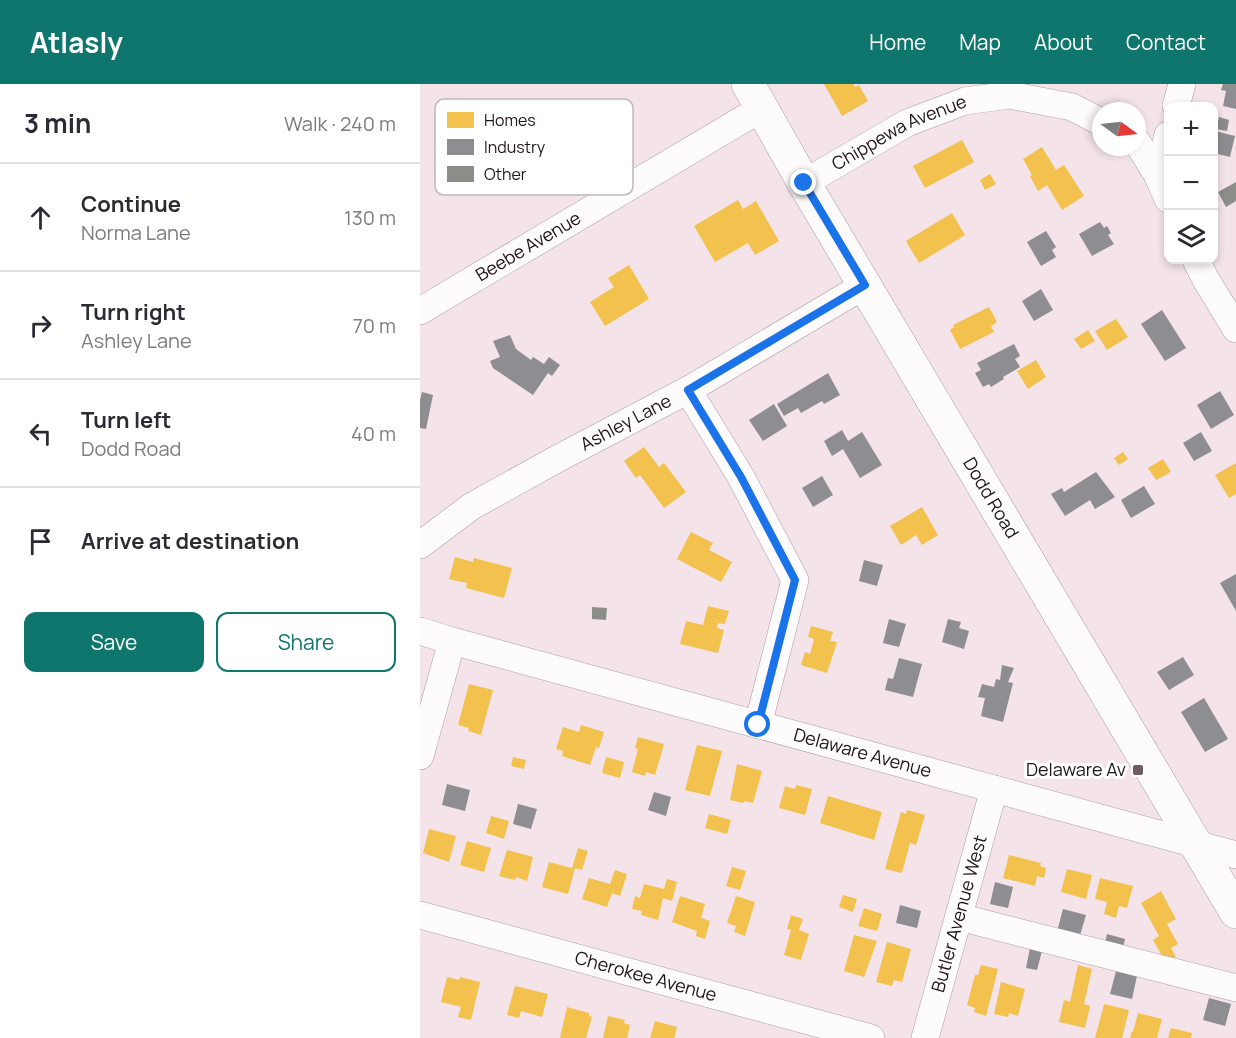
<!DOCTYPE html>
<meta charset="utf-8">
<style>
body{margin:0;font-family:Manrope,sans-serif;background:#f2f2f3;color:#2b2b33}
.controls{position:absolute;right:18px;top:18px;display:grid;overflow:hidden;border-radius:12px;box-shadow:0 3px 9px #0003}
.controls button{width:54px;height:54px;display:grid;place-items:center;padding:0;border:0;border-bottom:2px solid #e1e1e2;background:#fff;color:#2b2b33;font:30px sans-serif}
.compass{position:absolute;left:672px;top:18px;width:54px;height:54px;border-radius:50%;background:#fff;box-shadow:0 3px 9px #0003;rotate:105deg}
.stop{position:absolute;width:18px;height:18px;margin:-14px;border:4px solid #1a73e8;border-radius:50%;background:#fff}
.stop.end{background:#1a73e8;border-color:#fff;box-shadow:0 2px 6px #0008}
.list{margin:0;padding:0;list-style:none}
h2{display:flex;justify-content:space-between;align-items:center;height:78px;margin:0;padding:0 24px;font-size:26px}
h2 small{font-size:20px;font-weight:400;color:#7c7c81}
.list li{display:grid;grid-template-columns:39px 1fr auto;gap:18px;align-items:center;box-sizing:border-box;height:108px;padding:0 24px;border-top:2px solid #e1e1e2}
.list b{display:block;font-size:22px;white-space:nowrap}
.list p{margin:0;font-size:20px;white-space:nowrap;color:#7c7c81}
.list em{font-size:20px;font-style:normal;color:#7c7c81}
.actions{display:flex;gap:12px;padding:18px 24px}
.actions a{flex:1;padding:14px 0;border:2px solid #0f766e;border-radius:12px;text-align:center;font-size:21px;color:#0f766e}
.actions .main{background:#0f766e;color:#fff}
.icon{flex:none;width:33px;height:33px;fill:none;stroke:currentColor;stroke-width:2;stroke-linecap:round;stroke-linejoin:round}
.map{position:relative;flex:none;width:816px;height:954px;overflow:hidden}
header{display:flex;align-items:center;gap:36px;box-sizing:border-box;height:84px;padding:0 30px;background:#0f766e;color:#fff}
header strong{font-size:28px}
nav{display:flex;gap:33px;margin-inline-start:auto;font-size:21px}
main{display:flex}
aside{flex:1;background:#fff}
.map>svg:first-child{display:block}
.homes{fill:#f2c14e}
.industry{fill:#8d8d92}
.building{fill:#8c8d89}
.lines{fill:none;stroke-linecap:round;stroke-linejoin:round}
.minor-casing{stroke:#ac9fa4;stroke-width:28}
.major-casing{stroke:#ac9fa4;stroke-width:34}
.minor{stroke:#fdfbfc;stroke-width:27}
.major{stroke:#fdfbfc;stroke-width:33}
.route{stroke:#1a73e8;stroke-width:8}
.poi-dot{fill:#6a5c61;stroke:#fff;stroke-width:2}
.labels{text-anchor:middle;stroke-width:6;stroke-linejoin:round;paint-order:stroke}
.street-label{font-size:18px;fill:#1f1418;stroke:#fff}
.poi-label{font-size:18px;fill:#1f1418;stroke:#fff;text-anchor:end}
.key{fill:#fff;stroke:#bcb8ba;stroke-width:1.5}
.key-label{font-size:16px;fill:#1f1418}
</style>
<header>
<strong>Atlasly</strong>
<nav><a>Home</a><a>Map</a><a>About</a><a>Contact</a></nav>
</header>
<main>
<aside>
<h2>3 min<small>Walk · 240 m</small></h2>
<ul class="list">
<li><svg class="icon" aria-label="ahead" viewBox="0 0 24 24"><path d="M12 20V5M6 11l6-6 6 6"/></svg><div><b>Continue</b><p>Norma Lane</p></div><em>130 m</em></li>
<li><svg class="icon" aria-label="right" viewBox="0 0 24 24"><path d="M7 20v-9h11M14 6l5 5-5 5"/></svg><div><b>Turn right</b><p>Ashley Lane</p></div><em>70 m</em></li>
<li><svg class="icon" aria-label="left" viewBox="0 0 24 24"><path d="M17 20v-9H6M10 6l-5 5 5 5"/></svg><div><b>Turn left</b><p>Dodd Road</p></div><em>40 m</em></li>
<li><svg class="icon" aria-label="arrive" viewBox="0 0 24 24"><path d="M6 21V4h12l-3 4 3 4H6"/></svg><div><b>Arrive at destination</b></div></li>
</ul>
<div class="actions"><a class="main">Save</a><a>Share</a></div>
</aside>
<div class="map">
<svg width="816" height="954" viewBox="0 0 816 954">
<rect width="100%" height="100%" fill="#f4e3e9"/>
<!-- homes -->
<g class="homes">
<path d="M404,0H433L435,3L439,1L448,17L422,32Z"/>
<path d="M542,56L554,78L505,104L493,82Z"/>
<path d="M622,63L636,86L644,81L664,112L642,126L627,101L618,107L610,92L612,91L603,75Z"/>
<path d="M570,90L576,100L565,106L560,96Z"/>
<path d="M318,116L323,125L336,117L359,157L335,171L328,159L295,178L274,142Z"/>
<path d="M532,129L545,151L499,179L486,157Z"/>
<path d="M209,181L229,215L185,242L170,218L194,203L188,194Z"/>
<path d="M569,223L577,238L571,242L574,248L540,265L530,246L534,243L533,241Z"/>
<path d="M696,235L708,253L687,266L675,247Z"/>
<path d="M668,246L675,257L661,265L654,255Z"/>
<path d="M616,276L626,293L608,305L597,287Z"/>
<path d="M224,363L239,383L244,379L266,408L244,424L220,391L216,394L204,377Z"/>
<path d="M703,368L708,375L699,381L694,374Z"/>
<path d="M743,375L751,388L736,396L728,384Z"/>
<path d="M816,379V410L809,414L795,391Z"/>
<path d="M502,423L518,451L502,461L496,451L481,461L470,442Z"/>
<path d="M271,448L293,459L289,466L312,478L301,498L257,475Z"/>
<path d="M35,473L53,478L54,474L92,484L84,514L46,504L47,499L29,495Z"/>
<path d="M288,522L309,527L305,540L298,539L297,544L304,546L298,569L260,560L266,537L283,541Z"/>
<path d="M391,542L413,548L410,557L417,558L407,589L381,581L385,568L390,570L394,555L388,553Z"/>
<path d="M49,600L73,606L61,651L48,647L49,644L38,641Z"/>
<path d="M161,641L184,648L179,664L176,663L170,681L142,672L143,667L136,665L143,643L159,648Z"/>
<path d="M218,653L244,660L235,691L226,688L225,692L212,688L218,665L215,664Z"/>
<path d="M277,661L302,667L290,712L265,706Z"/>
<path d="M93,673L106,676L104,685L91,682Z"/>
<path d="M186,673L204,678L200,694L182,689Z"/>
<path d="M317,680L342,687L333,719L324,717L323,719L310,716Z"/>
<path d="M376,701L392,705L385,731L359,724L365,702L375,705Z"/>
<path d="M408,712L462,728L454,756L400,739Z"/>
<path d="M487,726L505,731L496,761L490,759L482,789L465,785L481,728L486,730Z"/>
<path d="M289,730L311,736L307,750L285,744Z"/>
<path d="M71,732L89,737L84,755L66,749Z"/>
<path d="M9,745L36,752L29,778L3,769Z"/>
<path d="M47,757L71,764L64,788L40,781Z"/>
<path d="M158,764L168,767L162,786L155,784L148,810L122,803L129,778L152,784Z"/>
<path d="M87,766L113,773L107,797L96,793L95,796L79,792Z"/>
<path d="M589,771L621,779L620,782L626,784L624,794L617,792L615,802L583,794Z"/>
<path d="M312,783L326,787L320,806L306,802Z"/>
<path d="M647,785L672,791L666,815L641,808Z"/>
<path d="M195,786L207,790L200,812L192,809L187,823L162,815L169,794L190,800Z"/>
<path d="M680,794L713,802L707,824L699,822L696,834L684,830L687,818L675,815Z"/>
<path d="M247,795L257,798L252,817L243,814L238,836L221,831L222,827L212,825L215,812L220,814L224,800L244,805Z"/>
<path d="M741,807L756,835L747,840L758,860L751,864L756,873L746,879L733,856L739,852L721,819Z"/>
<path d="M423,811L437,815L433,828L419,823Z"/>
<path d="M260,812L285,820L281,834L290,837L285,855L276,852L277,847L252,838Z"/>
<path d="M316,812L335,818L325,852L314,848L316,842L307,839Z"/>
<path d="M444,824L462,830L457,847L438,842Z"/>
<path d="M371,831L383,835L379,846L389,850L381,876L364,871L371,846L367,845Z"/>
<path d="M434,851L457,857L444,893L424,887Z"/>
<path d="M467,858L491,865L482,898L474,896L472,902L456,898Z"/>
<path d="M561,881L578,885L566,932L554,928L555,924L547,921L555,891H558Z"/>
<path d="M658,881L672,885L664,920L670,922L665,944L639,938L644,916L650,918Z"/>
<path d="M27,893L39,896L40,893L60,898L51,936L38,933L41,923L21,918Z"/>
<path d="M581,898L605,905L598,932L589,929L588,933L574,930Z"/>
<path d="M95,902L128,910L122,933L101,927L99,934L87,931Z"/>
<path d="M684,920L709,926L702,954H675Z"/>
<path d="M147,923L169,929V932L172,933L166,954H140Z"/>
<path d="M718,929L742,935L737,954H710L712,947L713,948Z"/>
<path d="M188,932L205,936L204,939L210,941L207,954H183Z"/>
<path d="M235,937L257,943L254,954H230Z"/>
<path d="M751,944L772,949L771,954H748Z"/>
</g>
<!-- industry -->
<g class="industry">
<path d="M803,0H816V25L803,22L806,7L801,6Z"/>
<path d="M795,47L815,52L810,73L794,69Z"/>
<path d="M680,138L684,144L687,142L691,149L688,151L694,160L672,172L659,150Z"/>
<path d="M626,147L636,163L632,166L636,173L621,182L607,158Z"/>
<path d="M621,205L633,226L614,237L602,217Z"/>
<path d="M742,226L766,264L745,277L721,240Z"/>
<path d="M90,251L96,265L111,276L113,273L124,280L129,273L140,281L132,292L128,289L113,311L73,284L70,277L80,273L73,257Z"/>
<path d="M594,260L600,272L595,275L600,283L583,293L584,295L571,303L569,300L563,303L555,289L561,286L557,279Z"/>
<path d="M408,289L420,311L404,320L402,317L381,329L378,324L364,332L357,320Z"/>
<path d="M800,307L814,331L791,345L777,321Z"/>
<path d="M2,308L13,311L6,345L0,344V316Z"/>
<path d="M354,320L367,342L343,357L329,336Z"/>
<path d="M422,346L428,357L442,348L462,381L440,394L423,365L412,372L404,357Z"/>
<path d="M781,348L792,367L774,377L763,359Z"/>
<path d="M676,388L695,413L675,425L670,416L645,432L631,410L642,404L644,408Z"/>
<path d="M402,392L413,411L393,423L382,404Z"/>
<path d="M724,402L735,420L711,434L701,416Z"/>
<path d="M444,476L463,481L457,502L439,497Z"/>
<path d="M816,490V527L800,499Z"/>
<path d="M469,535L486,540L479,563L463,559Z"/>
<path d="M528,535L541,538L539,544L549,547L544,565L522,558Z"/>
<path d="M763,573L774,591L749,606L737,588Z"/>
<path d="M479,574L502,580L493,613L465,606L468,594L473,595Z"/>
<path d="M582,581L594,584L588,598L593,599L583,638L561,632L565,614L558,613L562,600L574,603L576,595L580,596Z"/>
<path d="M784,614L808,655L785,668L761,628Z"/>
<path d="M27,700L50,706L45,727L22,721Z"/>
<path d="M234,708L251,713L246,732L228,726Z"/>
<path d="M98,720L117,725L111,745L93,740Z"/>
<path d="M575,798L593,803L588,824L570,820Z"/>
<path d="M480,821L501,827L497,844L476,839Z"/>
<path d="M643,825L666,831L659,855L637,848Z"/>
<path d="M687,850L705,855L702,868L684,863Z"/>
<path d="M610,864L622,867L617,886L606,884Z"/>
<path d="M696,887L717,892L712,915L690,910Z"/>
<path d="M789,914L811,920L805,942L783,936Z"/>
</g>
<!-- building -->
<g class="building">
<path d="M799,33L809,36L807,47L796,45Z"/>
<path d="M816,98V117L806,123L798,108Z"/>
<path d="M172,523L187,524L186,536L172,535Z"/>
</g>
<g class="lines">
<!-- minor casing -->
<g class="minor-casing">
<g id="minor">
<path d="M756,22L762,0"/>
<path d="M717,58L738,92L748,115"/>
<path d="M738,92L748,51"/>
<path id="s1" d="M384,99L487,39L545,17L589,11L652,23L681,38"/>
<path d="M776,176L785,194L816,245"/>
<path id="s2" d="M0,227L342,24"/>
<path d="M268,306L321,393L375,496L338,641"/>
<path id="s3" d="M0,461L52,422L137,375L268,306L445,201"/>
<path id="s4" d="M0,547L32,557L816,771"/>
<path d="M0,672L32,557"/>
<path id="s5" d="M0,831L451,954"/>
<path d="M539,833L816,904"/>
<path id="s6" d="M505,954L574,705"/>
</g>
</g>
<!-- major casing -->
<g class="major-casing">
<g id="major">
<path id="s7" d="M328,0L384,99L816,828"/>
</g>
</g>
<!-- minor -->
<use href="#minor" class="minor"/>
<!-- major -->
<use href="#major" class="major"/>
</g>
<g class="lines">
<!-- route -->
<path class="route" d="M338,641L375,496L321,393L268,306L445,201L384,99"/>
</g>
<!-- markers -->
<rect class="poi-dot" x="712" y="680" width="12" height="12" rx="3"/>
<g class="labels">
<!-- street labels -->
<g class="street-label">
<text dy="6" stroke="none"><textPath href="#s1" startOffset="108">Chippewa Avenue</textPath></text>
<text dy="6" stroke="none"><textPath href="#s2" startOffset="126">Beebe Avenue</textPath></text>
<text dy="6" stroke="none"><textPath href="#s3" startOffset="240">Ashley Lane</textPath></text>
<text dy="6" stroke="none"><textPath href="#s7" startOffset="480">Dodd Road</textPath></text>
<text dy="6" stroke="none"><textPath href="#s4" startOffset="459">Delaware Avenue</textPath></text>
<text dy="6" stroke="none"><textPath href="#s6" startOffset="129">Butler Avenue West</textPath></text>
<text dy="6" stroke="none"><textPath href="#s5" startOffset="234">Cherokee Avenue</textPath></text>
</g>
<!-- poi labels -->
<g class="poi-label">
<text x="706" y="692">Delaware Av</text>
</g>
</g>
<!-- legend -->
<rect x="15" y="15" width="198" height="96" rx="9" class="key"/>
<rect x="27" y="28" width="27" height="16" fill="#f2c14e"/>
<rect x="27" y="55" width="27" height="16" fill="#8d8d92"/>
<rect x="27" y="82" width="27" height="16" fill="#8c8d89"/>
<g class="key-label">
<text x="64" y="42">Homes</text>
<text x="64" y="69">Industry</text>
<text x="64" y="96">Other</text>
</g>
</svg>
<div class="controls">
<button>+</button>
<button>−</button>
<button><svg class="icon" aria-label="layers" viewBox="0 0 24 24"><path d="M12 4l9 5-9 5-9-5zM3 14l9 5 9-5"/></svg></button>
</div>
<svg class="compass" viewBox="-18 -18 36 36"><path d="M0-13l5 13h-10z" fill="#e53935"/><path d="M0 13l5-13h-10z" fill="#7c7c81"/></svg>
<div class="stop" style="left:338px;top:641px"></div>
<div class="stop end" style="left:384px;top:99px"></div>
</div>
</main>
